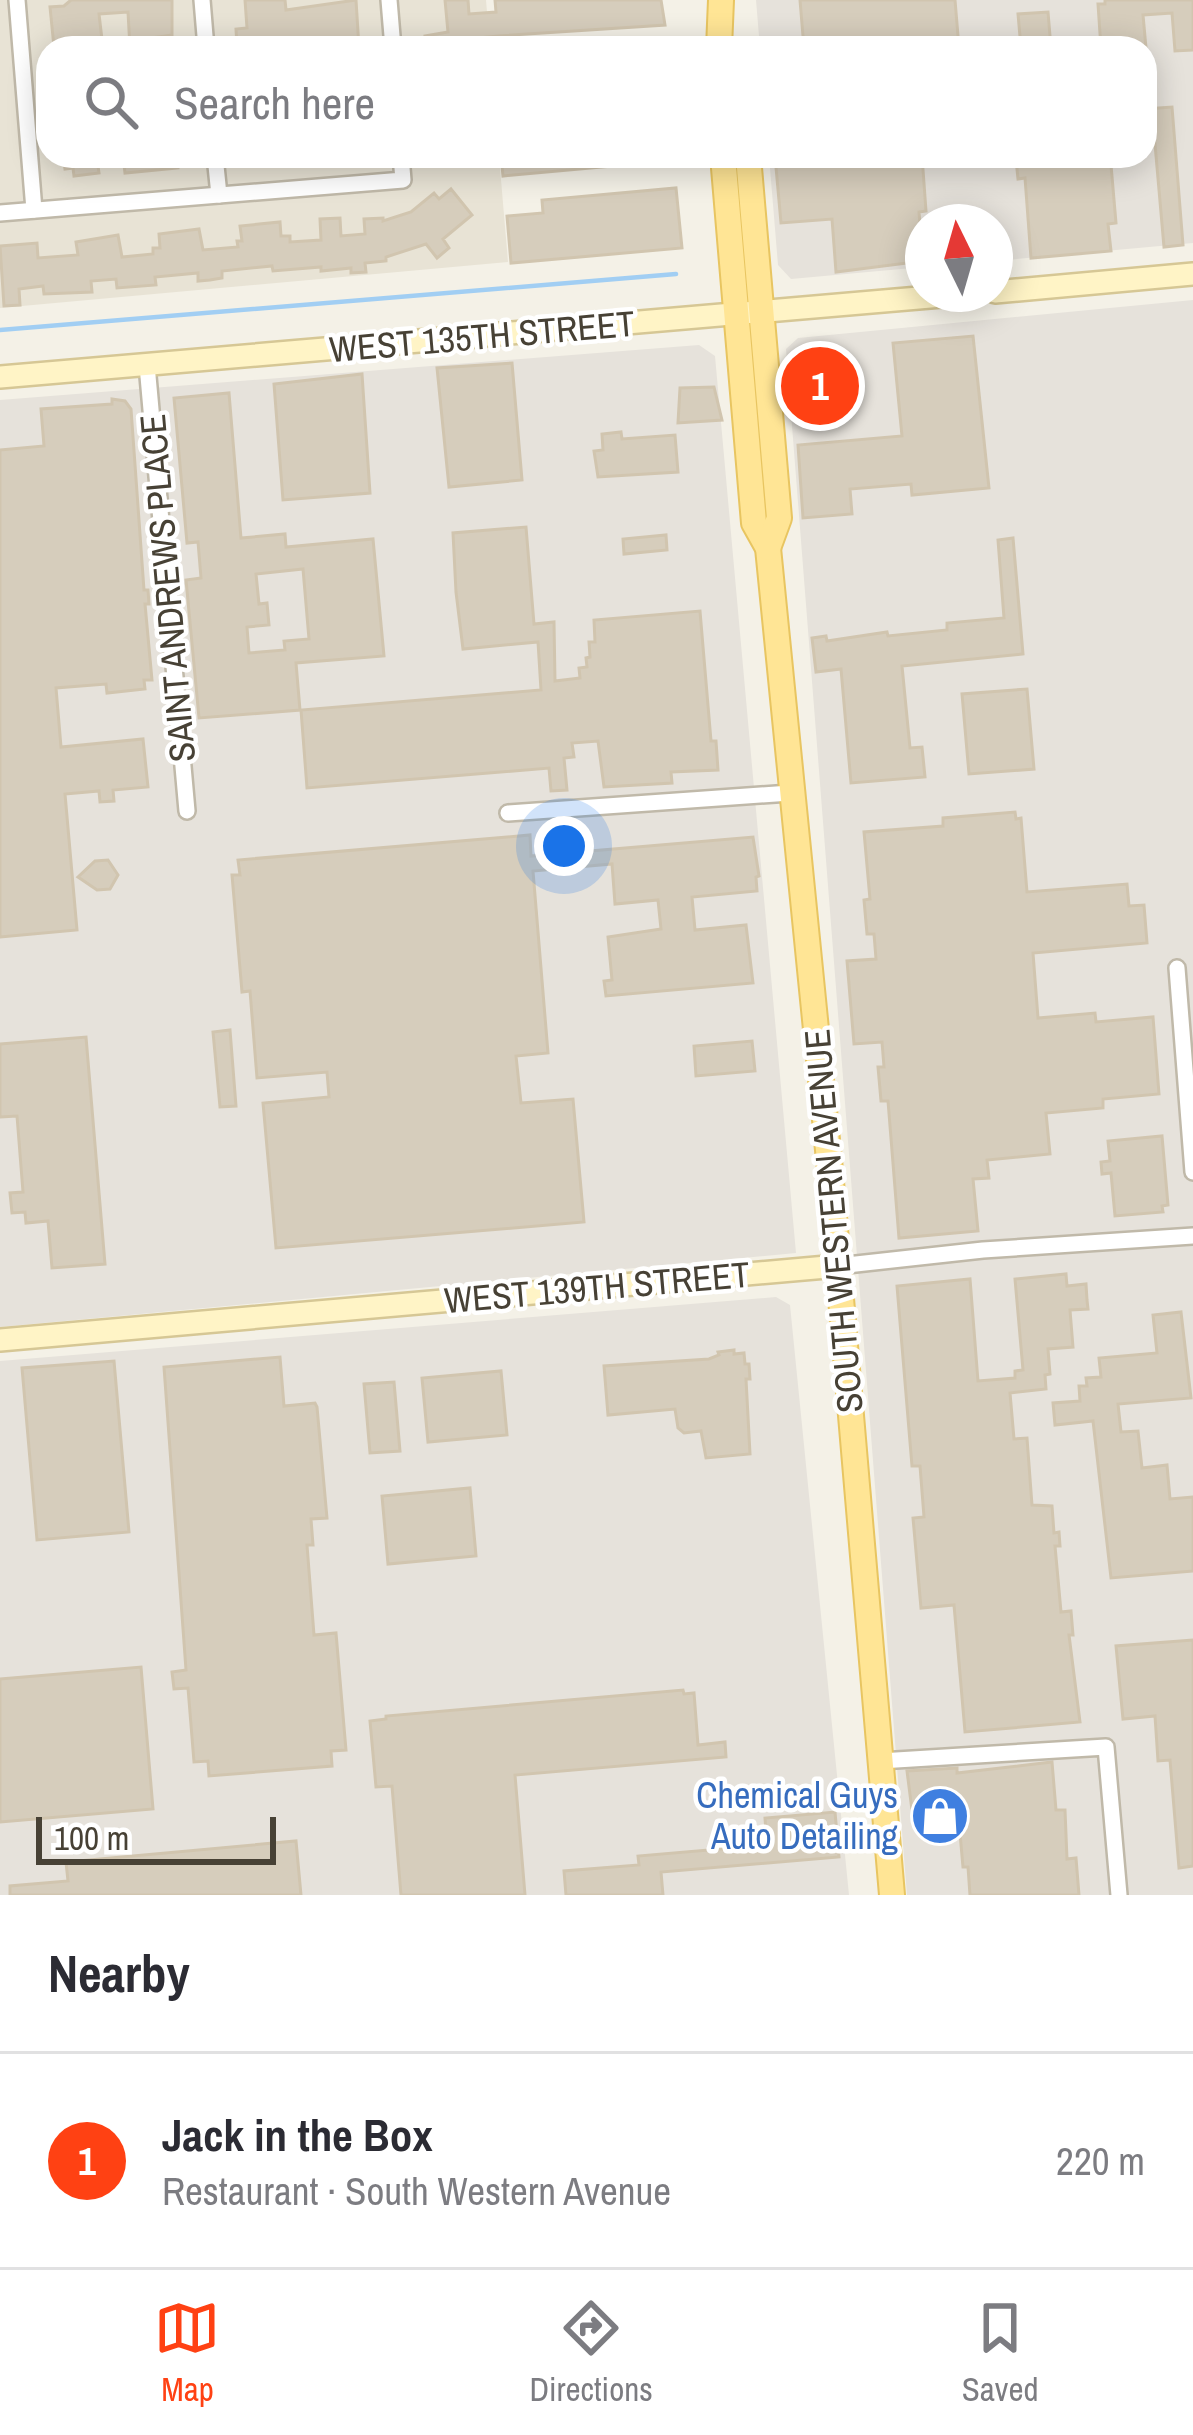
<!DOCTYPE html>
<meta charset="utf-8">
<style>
body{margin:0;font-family:"Archivo Narrow",sans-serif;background:#f7f7f7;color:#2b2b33}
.compass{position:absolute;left:905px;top:204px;width:108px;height:108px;border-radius:50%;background:#fff;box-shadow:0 6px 30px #0003;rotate:355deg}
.scale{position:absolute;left:36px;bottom:30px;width:240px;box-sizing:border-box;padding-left:12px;border:6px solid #474135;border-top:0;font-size:33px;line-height:42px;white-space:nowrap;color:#474135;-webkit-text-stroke:9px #fff;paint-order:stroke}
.you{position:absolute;left:564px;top:846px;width:42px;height:42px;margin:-30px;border:9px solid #fff;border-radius:50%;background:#1a73e8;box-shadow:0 0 0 18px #1a73e833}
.badge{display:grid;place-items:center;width:78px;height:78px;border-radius:50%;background:#ff4113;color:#fff;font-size:39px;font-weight:700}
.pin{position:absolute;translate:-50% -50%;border:6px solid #fff;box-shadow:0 3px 12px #0006}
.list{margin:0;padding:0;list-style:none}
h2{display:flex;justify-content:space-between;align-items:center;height:156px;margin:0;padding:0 48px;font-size:51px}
h2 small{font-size:39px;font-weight:400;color:#7c7c81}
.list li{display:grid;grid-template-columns:78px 1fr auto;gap:36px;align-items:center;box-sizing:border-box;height:216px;padding:0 48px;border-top:3px solid #e1e1e2}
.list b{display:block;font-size:45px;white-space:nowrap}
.list p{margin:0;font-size:39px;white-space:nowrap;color:#7c7c81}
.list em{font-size:39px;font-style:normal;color:#7c7c81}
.icon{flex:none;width:66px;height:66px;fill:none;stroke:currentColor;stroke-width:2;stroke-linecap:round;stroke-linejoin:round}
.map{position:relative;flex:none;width:1193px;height:1895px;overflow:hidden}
.search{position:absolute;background:#fff;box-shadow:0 6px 30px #0003;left:36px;right:36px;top:36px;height:132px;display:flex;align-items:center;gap:30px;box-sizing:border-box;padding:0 42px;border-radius:36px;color:#7c7c81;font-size:45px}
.sheet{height:372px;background:#fff}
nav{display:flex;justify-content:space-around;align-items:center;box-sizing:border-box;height:168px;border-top:3px solid #e1e1e2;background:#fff;font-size:33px;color:#7c7c81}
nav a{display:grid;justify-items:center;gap:6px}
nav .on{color:#ff4113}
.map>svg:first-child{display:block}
.residential{fill:#e8e3d5}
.industrial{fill:#e6e2db}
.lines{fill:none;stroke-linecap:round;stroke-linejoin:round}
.stream{stroke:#a1cef3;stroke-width:4.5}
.building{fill:#d6cdbc;stroke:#d1c5af;stroke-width:3;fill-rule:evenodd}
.street-casing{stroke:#c0b9a9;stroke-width:20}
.secondary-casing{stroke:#d6c795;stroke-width:26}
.primary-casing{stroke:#e8c561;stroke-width:28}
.street{stroke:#fff;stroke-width:15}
.secondary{stroke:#fff4c6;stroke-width:21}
.primary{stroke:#ffe595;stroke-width:24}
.labels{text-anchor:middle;stroke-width:9;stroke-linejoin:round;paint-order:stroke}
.street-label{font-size:36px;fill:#474135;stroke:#fff}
.shop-label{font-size:36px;fill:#366cbe;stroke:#fff;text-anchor:end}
</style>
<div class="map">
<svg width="1193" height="1895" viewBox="0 0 1193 1895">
<rect width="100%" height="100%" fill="#f4f1e7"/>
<!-- residential -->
<path class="residential" d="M0,0H486L490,48H48V156H499L508,262L0,308Z"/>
<!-- industrial -->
<g class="industrial">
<path d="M756,0H1193V243L995,261V222H923V267L791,279L778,265L769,156H1145V48H760Z"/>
<path d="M1193,300V1895H907L786,349L798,338Z"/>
<path d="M699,345L715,356L796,1253L0,1327V400Z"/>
<path d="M776,1297L790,1305L849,1895H0V1361Z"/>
</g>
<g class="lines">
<!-- stream -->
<path class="stream" d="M0,330L676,274"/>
</g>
<!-- building -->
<g class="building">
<path d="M71,0H172V35L151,38L152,48H130L128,12L99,14L103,48L54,47L50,7L64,6Z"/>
<path d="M245,0H285L286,10L356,0L359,48H315L314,40L278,43V38L237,46L236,29L247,28Z"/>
<path d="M445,0H468L469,14L496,12L495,0H661L665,25L498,36L468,39L469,48H427L425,36L448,32Z"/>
<path d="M800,0H955L959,48H804Z"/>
<path d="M1105,0H1193V50L1175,51L1172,13L1143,15L1146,48H1101L1098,4H1105Z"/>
<path d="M1048,12L1051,48H1021L1018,14Z"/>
<path d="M1172,107L1183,245L1164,247L1155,144L1145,145V109Z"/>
<path d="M63,156H102L103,165L98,166L99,173L74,176L73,168L65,169Z"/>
<path d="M123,156H178V168L125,173Z"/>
<path d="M501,156H625V165L503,176Z"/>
<path d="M775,156H922L926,211L919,212L923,261L836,272L832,219L781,223Z"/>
<path d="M1022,156H1103L1104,166L1111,165L1116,223L1108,224L1111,251L1031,258L1025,178L1018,179L1016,159Z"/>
<path d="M676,188L682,248L511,263L507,216L543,213L542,200Z"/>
<path d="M451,189L472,215L443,239L449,248L437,258L426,244L386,257V261L365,263L366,272L351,273V268L321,271V267L273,271L272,266L222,271V278L210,280L198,281V273L155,277L156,285L117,288L116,279L91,281L92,292L44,294L43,286L19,289L20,305L4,306L0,246L37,243L38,258L78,255L76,242L118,235L122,257L153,254V248H160L159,234L199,229L203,250L238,247L237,241H242L240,226L280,222L281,236H290V242L321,240L320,219L340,218L341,236L365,234L364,219L383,218V221L411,212L434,193L439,199Z"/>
<path d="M973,336L989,488L912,495L911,484L850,489L852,514L803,518L798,445L902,436L893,343Z"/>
<path d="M833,354L839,417L811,419L805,357Z"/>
<path d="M512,363L522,480L449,487L437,368Z"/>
<path d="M362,374L370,493L283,500L274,384Z"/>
<path d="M714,387L722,420L678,423L680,388Z"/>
<path d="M229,393L241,538L285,534L286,547L373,539L384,656L296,663L300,710L199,718L186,580L201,578L198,542L187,543L174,398ZM303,569L309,639L284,641L285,650L249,653L247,627L269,625L267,603L259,604L256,574Z"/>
<path d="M112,399L125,401L131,409L144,590H148L149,604H145L152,680H144L145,689L107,693L106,684L56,688L61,747L143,739L148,787L113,790L114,801L100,802L99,791L65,794L77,930L0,937V450L44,446L41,409L112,404Z"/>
<path d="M621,432L622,439L675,435L678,472L598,477L594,451L603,450L602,434Z"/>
<path d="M526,527L534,624L554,622L555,681L580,678L579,668L587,667L586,658L590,657L589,642H595L594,620L700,611L711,741H716L718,770L671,772L672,783L604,787L598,741L572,743L574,757L564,758L567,790L551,791L549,768L307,788L301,710L541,690L538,642L463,649L456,592L453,533Z"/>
<path d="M666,535L667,550L624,554L623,539Z"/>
<path d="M1013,538L1023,654L902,666L910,748L922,747L925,777L851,783L841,669L816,672L812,638L826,636L827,641L887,632L888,636L947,630V623L1004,618L998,540Z"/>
<path d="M1027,689L1034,769L969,774L962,694Z"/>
<path d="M1015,812L1016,819L1021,818L1027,892L1127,884L1129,906L1144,905L1147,943L1033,953L1038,1018L1095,1013L1096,1022L1153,1017L1159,1094L1103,1099V1108L1046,1113L1050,1154L987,1160L989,1178L973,1179L978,1231L899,1238L888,1101H881L878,1067H884L882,1042L854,1044L847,961L876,959L874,934H867L864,900L870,899L864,832L943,826V818Z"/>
<path d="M530,835L531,856L753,837L759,876L756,877L757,891L692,897L695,930L746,925L753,983L606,996L604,981L612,980L608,937L661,929L658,900L615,904L612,864L533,871L548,1053L516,1056L521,1103L573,1099L584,1222L276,1248L263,1103L329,1097L327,1072L257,1078L250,991L242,992L232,875H240L238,860Z"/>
<path d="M108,860L118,875L110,889L97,890L78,877L95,861Z"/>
<path d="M230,1030L236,1106L220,1107L213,1032Z"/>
<path d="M86,1037L105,1264L52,1268L48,1221L26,1223L25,1212L12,1213L10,1193L23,1192L17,1116L0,1117V1044Z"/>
<path d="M752,1041L755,1071L696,1076L694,1046Z"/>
<path d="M1162,1136L1168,1205L1162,1206L1163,1212L1115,1216L1111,1173L1102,1174L1101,1162L1110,1161L1108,1141Z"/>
<path d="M1066,1274L1067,1286L1086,1284L1087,1300L1088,1309L1070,1310L1073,1347L1048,1349L1050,1374L1045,1375L1046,1389L1010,1393L1014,1439L1027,1438L1032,1505L1052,1506L1054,1533L1059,1532L1060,1546H1055L1061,1612L1071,1611L1073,1635H1069L1080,1722L965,1732L954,1605L921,1608L913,1518L924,1517L920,1466H912L897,1286L970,1279L978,1381L1015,1378V1371L1023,1370L1015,1279Z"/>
<path d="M1181,1312L1191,1398L1118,1404L1121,1432L1138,1431L1142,1468L1167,1465L1170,1499L1193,1497V1571L1111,1578L1093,1421L1055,1425L1053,1403L1080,1401L1079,1386H1087L1086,1378L1101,1377L1099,1358L1157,1353L1153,1315Z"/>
<path d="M734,1350V1354L744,1353L745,1364H749L750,1379H746L750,1454L706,1458L701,1431L684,1433L678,1428L675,1409L608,1415L604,1366L709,1359L719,1355L718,1352Z"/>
<path d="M280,1357L284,1406L315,1403L317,1407L327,1518L311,1519L313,1545H307L314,1635L336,1633L346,1750L331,1751L332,1766L209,1776L208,1761L194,1762L188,1688L174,1689L172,1672L186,1670L164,1367Z"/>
<path d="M114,1361L129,1532L37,1540L22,1368Z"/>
<path d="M501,1371L507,1435L428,1442L422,1378Z"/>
<path d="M394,1382L400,1451L370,1453L364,1384Z"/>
<path d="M470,1488L476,1556L388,1564L382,1496Z"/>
<path d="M1193,1640V1866L1179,1868L1170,1760L1158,1761L1155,1716L1123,1719L1116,1646Z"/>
<path d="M141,1667L153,1809L0,1822V1679Z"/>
<path d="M683,1690L684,1694L694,1693L698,1745L725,1742L726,1757L515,1775L525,1895H401L392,1786L376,1787L370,1721L386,1719V1716Z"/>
<path d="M1052,1762L1056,1810H1065L1067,1859L1076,1858L1079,1895H970L968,1867H963L959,1822L914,1826L907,1771L957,1768V1773Z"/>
<path d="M835,1812L839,1857L661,1872L663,1895H566L564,1871L639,1865L638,1856L767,1845L765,1818Z"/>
<path d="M296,1841L301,1895H10V1886L68,1881L66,1862Z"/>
</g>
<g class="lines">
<!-- street casing -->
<g class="street-casing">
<g id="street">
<path d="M17,0L34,210"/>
<path d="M202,0L206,48"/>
<path d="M389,0L393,48"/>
<path d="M215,156L219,195"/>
<path d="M0,213L403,180L401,156"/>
<path d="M147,365L187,811"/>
<path d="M508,813L790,793"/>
<path d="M1177,968L1193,1172"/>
<path d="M838,1266L983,1250L1193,1236"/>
<path d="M880,1761L1106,1747L1119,1895"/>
</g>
</g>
<!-- secondary casing -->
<g class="secondary-casing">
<g id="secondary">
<path d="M995,292L1193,274"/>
<path d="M0,377L965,294"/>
<path d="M0,1340L838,1266"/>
</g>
</g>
<!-- primary casing -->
<g class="primary-casing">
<g id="primary">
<path d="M719,48L721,0"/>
<path d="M723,156L754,523L768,548L830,1170L892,1895"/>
<path d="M748,156L779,518L768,548"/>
</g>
</g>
<!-- street -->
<use href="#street" class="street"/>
<!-- secondary -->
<use href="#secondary" class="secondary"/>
<!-- primary -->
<use href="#primary" class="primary"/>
</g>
<!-- icons -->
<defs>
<g id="shop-disc" transform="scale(3)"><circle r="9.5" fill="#3f7fe0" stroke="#fff"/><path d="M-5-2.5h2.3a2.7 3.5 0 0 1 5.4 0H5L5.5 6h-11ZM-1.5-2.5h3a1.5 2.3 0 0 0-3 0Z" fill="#fff"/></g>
</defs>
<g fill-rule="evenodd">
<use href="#shop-disc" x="940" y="1816"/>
</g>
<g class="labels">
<!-- street labels -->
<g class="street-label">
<text transform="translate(482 336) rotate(-5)" y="13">WEST 135TH STREET</text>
<text transform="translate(167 588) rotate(-95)" y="13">SAINT ANDREWS PLACE</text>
<text transform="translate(833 1221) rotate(-95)" y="13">SOUTH WESTERN AVENUE</text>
<text transform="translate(597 1287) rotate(-5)" y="13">WEST 139TH STREET</text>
</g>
<!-- shop labels -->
<g class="shop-label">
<text x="898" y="1808">Chemical Guys<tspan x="898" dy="41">Auto Detailing</tspan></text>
</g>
</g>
</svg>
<svg class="compass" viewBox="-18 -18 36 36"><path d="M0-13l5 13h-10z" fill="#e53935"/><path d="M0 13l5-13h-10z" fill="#7c7c81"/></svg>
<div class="scale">100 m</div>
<div class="you"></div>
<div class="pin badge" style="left:820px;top:386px">1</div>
<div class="search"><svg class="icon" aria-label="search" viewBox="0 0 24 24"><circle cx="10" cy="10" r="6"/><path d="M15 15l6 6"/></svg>Search here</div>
</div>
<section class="sheet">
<h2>Nearby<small></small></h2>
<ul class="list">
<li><span class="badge">1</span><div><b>Jack in the Box</b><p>Restaurant · South Western Avenue</p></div><em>220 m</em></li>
</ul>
</section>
<nav>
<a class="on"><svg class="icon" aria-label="map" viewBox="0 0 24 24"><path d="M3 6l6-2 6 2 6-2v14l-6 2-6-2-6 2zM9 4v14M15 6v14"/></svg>Map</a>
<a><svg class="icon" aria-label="directions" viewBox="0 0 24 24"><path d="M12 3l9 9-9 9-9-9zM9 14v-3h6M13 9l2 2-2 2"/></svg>Directions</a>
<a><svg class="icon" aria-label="saved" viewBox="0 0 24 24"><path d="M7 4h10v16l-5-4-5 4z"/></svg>Saved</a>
</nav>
